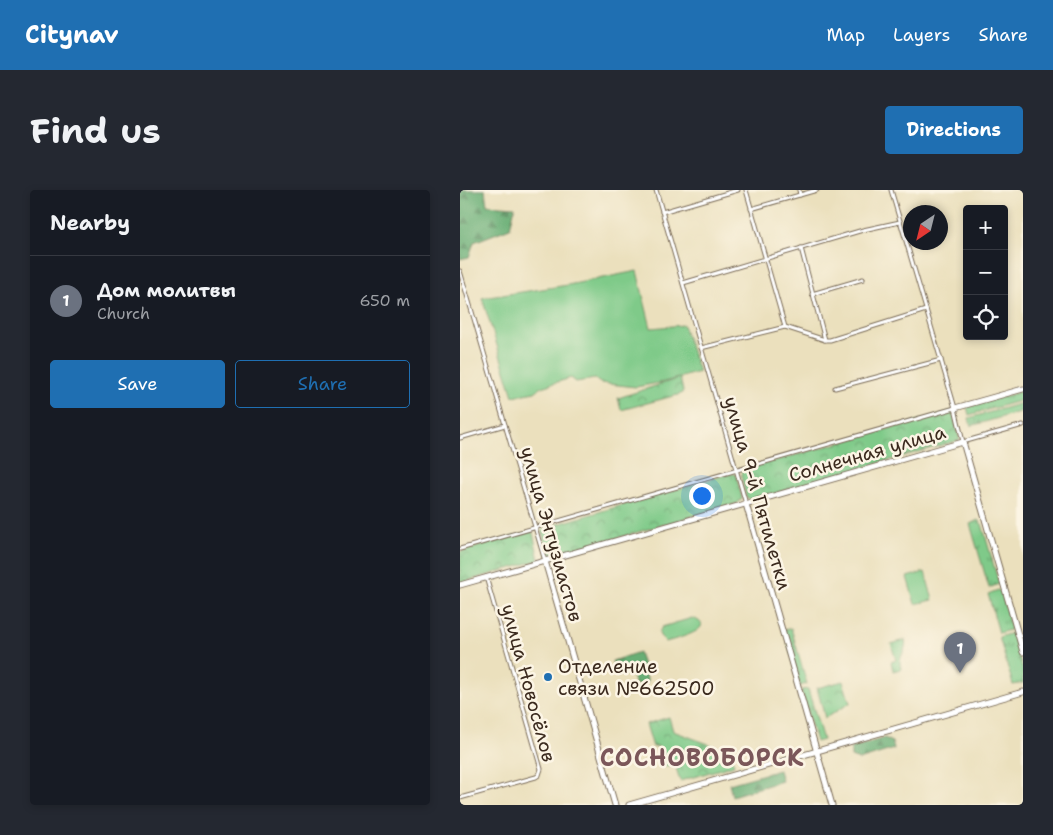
<!DOCTYPE html>
<meta charset="utf-8">
<style>
body{margin:0;font-family:"Shantell Sans",sans-serif;background:#242831;color:#f1f3f6}
.controls{position:absolute;right:15px;top:15px;display:grid;overflow:hidden;border-radius:5px;box-shadow:0 2px 8px #0003}
.controls button{width:45px;height:45px;display:grid;place-items:center;padding:0;border:0;border-bottom:1px solid #363941;background:#171b24;color:#f1f3f6;font:25px sans-serif}
.compass{position:absolute;left:443px;top:15px;width:45px;height:45px;border-radius:50%;background:#171b24;box-shadow:0 2px 8px #0003;rotate:215deg}
.you{position:absolute;left:241px;top:305px;width:18px;height:18px;margin:-12px;border:4px solid #fff;border-radius:50%;background:#1a73e8;box-shadow:0 0 0 8px #1a73e833}
.badge{display:grid;place-items:center;width:32px;height:32px;border-radius:50%;background:#1f6fb2;color:#fff;font-size:16px;font-weight:700}
.pin{position:absolute;translate:-50% -41px;filter:drop-shadow(0 1px 2px #0008)}
.pin::after{content:'';position:absolute;top:26px;width:18px;height:15px;background:inherit;clip-path:polygon(0 0,100% 0,50% 100%)}
.list{margin:0;padding:0;list-style:none}
h2{display:flex;justify-content:space-between;align-items:center;height:65px;margin:0;padding:0 20px;font-size:21px}
h2 small{font-size:16px;font-weight:400;color:#9ea1a6}
.list li{display:grid;grid-template-columns:32px 1fr auto;gap:15px;align-items:center;box-sizing:border-box;height:90px;padding:0 20px;border-top:1px solid #363941}
.list b{display:block;font-size:19px;white-space:nowrap}
.list p{margin:0;font-size:16px;white-space:nowrap;color:#9ea1a6}
.list em{font-size:16px;font-style:normal;color:#9ea1a6}
.actions{display:flex;gap:10px;padding:15px 20px}
.actions a{flex:1;padding:11px 0;border:1px solid #1f6fb2;border-radius:5px;text-align:center;font-size:18px;color:#1f6fb2}
.actions .main{background:#1f6fb2;color:#fff}
.icon{flex:none;width:28px;height:28px;fill:none;stroke:currentColor;stroke-width:2;stroke-linecap:round;stroke-linejoin:round}
.map{position:relative;flex:none;width:563px;height:615px;overflow:hidden;border-radius:5px}
header{display:flex;align-items:center;gap:30px;box-sizing:border-box;height:70px;padding:0 25px;background:#1f6fb2;color:#fff}
header strong{font-size:24px}
nav{display:flex;gap:28px;margin-inline-start:auto;font-size:18px}
.intro{display:flex;align-items:center;justify-content:space-between;box-sizing:border-box;height:120px;padding:0 30px}
h1{margin:0;font-size:35px}
.button{padding:12px 22px;border-radius:5px;background:#1f6fb2;color:#fff;font-size:18px;font-weight:700}
main{display:flex;gap:30px;padding:0 30px}
aside{flex:1;background:#171b24;border-radius:5px;box-shadow:0 2px 8px #0003}
.map>svg:first-child{display:block}
.grass{fill:url(#grass-tufts);stroke:#5d7a54}
.forest{fill:url(#forest-firs);stroke:#516c4a}
.park{fill:url(#park-crowns);stroke:#5d7a54}
.garden{fill:#7fca89;stroke:#5d7a54}
.lines{fill:none;stroke-linecap:round;stroke-linejoin:round}
.street-casing{stroke:#796a56;stroke-width:5}
.secondary-casing{stroke:#796a56;stroke-width:7}
.street{stroke:#fff;stroke-width:3}
.secondary{stroke:#fff;stroke-width:5}
.poi-dot{fill:#1f6fb2;stroke:#fcf5e5;stroke-width:2}
.labels{text-anchor:middle;stroke-width:5;stroke-linejoin:round;paint-order:stroke}
.street-label{font-size:19px;fill:#3b2a1e;stroke:#fcf5e5}
.poi-label{font-size:19px;fill:#3b2a1e;stroke:#fcf5e5;text-anchor:start}
.district-label{font-size:24px;font-weight:bold;letter-spacing:1px;fill:#7b575a;stroke:#fcf5e5}
</style>
<header>
<strong>Citynav</strong>
<nav><a>Map</a><a>Layers</a><a>Share</a></nav>
</header>
<div class="intro"><h1>Find us</h1><a class="button">Directions</a></div>
<main>
<aside>
<h2>Nearby<small></small></h2>
<ul class="list">
<li><span class="badge" style="background:#6b7280">1</span><div><b>Дом молитвы</b><p>Church</p></div><em>650 m</em></li>
</ul>
<div class="actions"><a class="main">Save</a><a>Share</a></div>
</aside>
<div class="map">
<svg width="563" height="615" viewBox="0 0 563 615">
<defs>
<pattern id="grass-tufts" width="24" height="20" patternUnits="userSpaceOnUse" patternTransform="scale(1.25)"><rect width="24" height="20" fill="#7fca89"/><path d="M3 7l-1-3M5 7V3M7 7l1-3M15 17l-1-3M17 17v-4M19 17l1-3" fill="none" stroke="#69a46f"/></pattern>
<pattern id="forest-firs" width="22" height="20" patternUnits="userSpaceOnUse" patternTransform="scale(1.25)"><rect width="22" height="20" fill="#67ae75"/><path d="M5 1l3.5 6h-7zM16 11l3.5 6h-7z" fill="#568e5f"/></pattern>
<pattern id="park-crowns" width="20" height="18" patternUnits="userSpaceOnUse" patternTransform="scale(1.25)"><rect width="20" height="18" fill="#7fca89"/><path d="M2 6a3 3 0 1 1 6 0M12 15a3 3 0 1 1 6 0" fill="none" stroke="#69a46f"/></pattern>
</defs>
<rect width="100%" height="100%" fill="#fcf5e5"/>
<filter id="ink" filterUnits="userSpaceOnUse"><feTurbulence type="fractalNoise" baseFrequency=".02" numOctaves="2"/><feDisplacementMap in="SourceGraphic" scale="10" xChannelSelector="R" yChannelSelector="G"/><feConvolveMatrix kernelMatrix="1 2 1 2 8 2 1 2 1" color-interpolation-filters="sRGB"/></filter>
<filter id="wash" filterUnits="userSpaceOnUse"><feTurbulence type="fractalNoise" baseFrequency=".0096" numOctaves="4" result="noise"/><feDisplacementMap in="SourceGraphic" scale="20" xChannelSelector="R" yChannelSelector="G"/><feGaussianBlur stdDeviation="1.12" result="paint"/><feColorMatrix in="noise" values="0 0 0 0 0 0 0 0 0 0 0 0 0 0 0 0 0 1.4 0 .05"/><feComposite in="paint" operator="in"/></filter>
<g filter="url(#wash)">
<rect width="100%" height="100%" fill="#ebe0bd"/>
<!-- grass -->
<g class="grass">
<path d="M563,201V210L509,225L507,217Z"/>
<path d="M563,213V221L511,236L509,228Z"/>
<path d="M518,330L522,334L539,394L529,398L510,334Z"/>
<path d="M538,400L541,402L551,438L550,440L539,443L528,404Z"/>
<path d="M331,438L347,494L340,496L324,440Z"/>
<path d="M552,443L563,480V493L553,495L539,447Z"/>
<path d="M348,499L363,550L356,552L341,500Z"/>
</g>
<!-- forest -->
<g class="forest">
<path d="M0,0H25L27,15L55,17L50,38L14,52L9,67L0,69Z"/>
<path d="M179,462L188,492L184,495L175,494L171,484L156,486L152,471Z"/>
<path d="M425,548L432,552L434,559L399,570L391,567V558Z"/>
<path d="M319,580L322,591L272,606L269,594Z"/>
</g>
<!-- park -->
<g class="park">
<path d="M220,188L223,201L221,204L161,220L158,208Z"/>
<path d="M492,221L500,250L291,310L286,307L281,286L282,280Z"/>
<path d="M272,283L276,285L282,308L278,313L92,367L88,366L82,341L84,338Z"/>
<path d="M71,341L73,343L79,370L0,393V362Z"/>
<path d="M445,450C448,461 437,465 441,479L433,481L431,472L436,470L431,454Z"/>
<path d="M383,491L390,513L365,528L357,498Z"/>
<path d="M209,527L213,541L270,562L274,575L220,591L215,574L205,577L198,556L193,557L186,534Z"/>
</g>
<!-- garden -->
<g class="garden">
<path d="M177,81L191,138L223,135L239,182L204,192L176,197L140,193L135,189L116,192L111,188L81,197L75,202L53,206L22,108L108,95Z"/>
<path d="M465,382L473,410L455,414L447,387Z"/>
<path d="M232,428C262,438 212,450 206,452L200,446L199,442L202,437Z"/>
</g>
</g>
<g filter="url(#ink)">
<g class="lines">
<!-- street casing -->
<g class="street-casing">
<g id="street">
<path d="M196,0L286,314"/>
<path d="M286,0L325,137"/>
<path d="M339,0L340,5"/>
<path d="M431,0L495,218L503,252L563,235"/>
<path d="M291,19L357,0"/>
<path d="M202,22L278,0"/>
<path d="M341,58L365,150"/>
<path d="M0,81L85,371"/>
<path d="M223,93L403,40L440,32"/>
<path d="M352,104L403,89"/>
<path d="M241,158L325,137L365,150H370L466,120"/>
<path d="M375,198L481,170"/>
<path d="M0,248L45,235"/>
<path d="M0,359L495,218"/>
<path d="M0,608L76,587L79,585L81,579L26,387"/>
</g>
</g>
<!-- secondary casing -->
<g class="secondary-casing">
<g id="secondary">
<path d="M495,218L563,199"/>
<path d="M286,314L372,615"/>
<path d="M85,371L155,615"/>
<path d="M0,395L503,252L563,462"/>
<path d="M169,615L563,502"/>
</g>
</g>
<!-- street -->
<use href="#street" class="street"/>
<!-- secondary -->
<use href="#secondary" class="secondary"/>
</g>
</g>
<!-- markers -->
<circle class="poi-dot" cx="88" cy="487" r="5"/>
<g class="labels">
<!-- street labels -->
<g class="street-label">
<text transform="translate(407 263) rotate(-16)" y="7">Солнечная улица</text>
<text transform="translate(298 303) rotate(74)" y="7">улица 9-й Пятилетки</text>
<text transform="translate(92 344) rotate(74)" y="7">улица Энтузиастов</text>
<text transform="translate(69 493) rotate(75)" y="7">улица Новосёлов</text>
</g>
<!-- poi labels -->
<g class="poi-label">
<text x="98" y="483">Отделение<tspan x="98" dy="22">связи №662500</tspan></text>
</g>
<!-- district labels -->
<g class="district-label">
<text x="242" y="576">СОСНОВОБОРСК</text>
</g>
</g>
</svg>
<div class="controls">
<button>+</button>
<button>−</button>
<button><svg class="icon" aria-label="locate" viewBox="0 0 24 24"><circle cx="12" cy="12" r="6"/><path d="M12 2v4M12 18v4M2 12h4M18 12h4"/></svg></button>
</div>
<svg class="compass" viewBox="-18 -18 36 36"><path d="M0-13l5 13h-10z" fill="#e53935"/><path d="M0 13l5-13h-10z" fill="#9ea1a6"/></svg>
<div class="you"></div>
<div class="pin badge" style="left:500px;top:483px;background:#6b7280">1</div>
</div>
</main>
